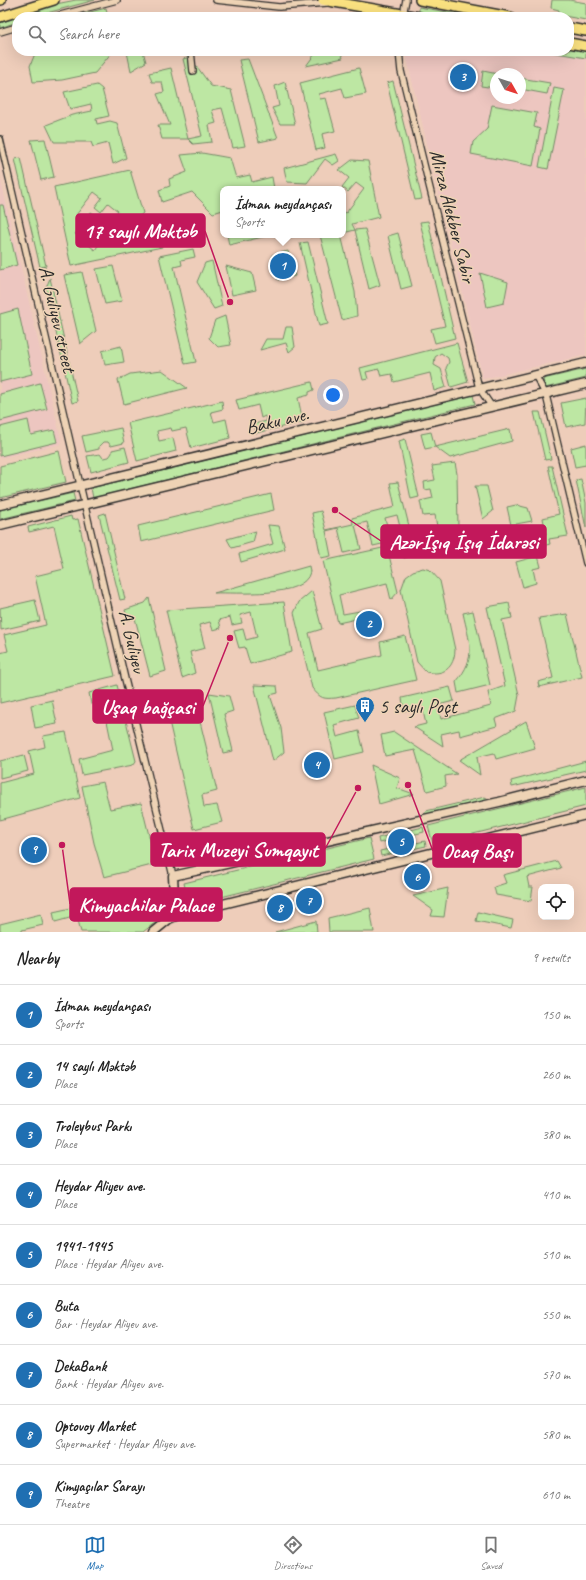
<!DOCTYPE html>
<meta charset="utf-8">
<style>
body{margin:0;font-family:Caveat,sans-serif;background:#f6f6f6;color:#222}
.controls{position:absolute;right:12px;bottom:12px;display:grid;overflow:hidden;border-radius:8px;box-shadow:0 4px 16px #0002}
.controls button{width:36px;height:36px;display:grid;place-items:center;padding:0;border:0;border-bottom:1px solid #e0e0e0;background:#fff;color:#222;font:20px sans-serif}
.compass{position:absolute;left:490px;top:68px;width:36px;height:36px;border-radius:50%;background:#fff;box-shadow:0 4px 16px #0002;rotate:129deg}
.you{position:absolute;left:333px;top:395px;width:14px;height:14px;margin:-10px;border:3px solid #fff;border-radius:50%;background:#1a73e8;box-shadow:0 0 0 6px #1a73e833}
.badge{display:grid;place-items:center;width:26px;height:26px;border-radius:50%;background:#1f6fb2;color:#fff;font-size:13px;font-weight:700}
.pin{position:absolute;translate:-50% -50%;border:2px solid #fff;box-shadow:0 1px 4px #0006}
.popup{position:absolute;left:220px;top:186px;width:126px;height:52px;box-sizing:border-box;display:grid;place-content:center;border-radius:8px;background:#fff;filter:drop-shadow(0 1px 3px #0005);font-size:13px;white-space:nowrap;color:#767676}
.popup b{font-size:15px;color:#222}
.popup::after{content:'';position:absolute;left:50%;top:100%;margin-left:-8px;border:8px solid transparent;border-top-color:#fff}
.list{margin:0;padding:0;list-style:none}
h2{display:flex;justify-content:space-between;align-items:center;height:52px;margin:0;padding:0 16px;font-size:17px}
h2 small{font-size:13px;font-weight:400;color:#767676}
.list li{display:grid;grid-template-columns:26px 1fr auto;gap:12px;align-items:center;box-sizing:border-box;height:60px;padding:0 16px;border-top:1px solid #e0e0e0}
.list b{display:block;font-size:15px;white-space:nowrap}
.list p{margin:0;font-size:13px;white-space:nowrap;color:#767676}
.list em{font-size:13px;font-style:normal;color:#767676}
.icon{flex:none;width:22px;height:22px;fill:none;stroke:currentColor;stroke-width:2;stroke-linecap:round;stroke-linejoin:round}
.map{position:relative;flex:none;width:586px;height:932px;overflow:hidden}
.search{position:absolute;background:#fff;box-shadow:0 4px 16px #0002;left:12px;right:12px;top:12px;height:44px;display:flex;align-items:center;gap:10px;box-sizing:border-box;padding:0 14px;border-radius:16px;color:#767676;font-size:15px}
.sheet{height:592px;background:#fff}
nav{display:flex;justify-content:space-around;align-items:center;box-sizing:border-box;height:56px;border-top:1px solid #e0e0e0;background:#fff;font-size:11px;color:#767676}
nav a{display:grid;justify-items:center;gap:2px}
nav .on{color:#1f6fb2}
.map>svg:first-child{display:block}
.built{fill:#edc6c0;fill-rule:evenodd}
.green{fill:#bde7a3;stroke:#748967}
.lines{fill:none;stroke-linecap:round;stroke-linejoin:round}
.street-casing{stroke:#2b2b2b;stroke-width:8}
.secondary-casing{stroke:#2b2b2b;stroke-width:11}
.primary-casing{stroke:#2b2b2b;stroke-width:12}
.street{stroke:#eed3b5;stroke-width:5.5}
.secondary{stroke:#eed3b5;stroke-width:8}
.primary{stroke:#fae180;stroke-width:9}
.labels{text-anchor:middle;stroke-width:3;stroke-linejoin:round;paint-order:stroke}
.street-label{font-size:20px;fill:#2b2b2b;stroke:#eed3b5}
.poi-label{font-size:20px;fill:#2b2b2b;stroke:#eed3b5;text-anchor:start}
.leader{fill:none;stroke:#c2185b;stroke-width:1.5}
.callout-dot{fill:#c2185b;stroke:#eed3b5;stroke-width:1.5}
.callout{fill:#c2185b;stroke:#c2185b;stroke-width:1.5}
.callout-label{font-size:21px;text-anchor:middle;font-weight:bold;fill:#fff}
</style>
<div class="map">
<svg width="586" height="932" viewBox="0 0 586 932">
<rect width="100%" height="100%" fill="#eecdba"/>
<filter id="ink" filterUnits="userSpaceOnUse"><feTurbulence type="fractalNoise" baseFrequency=".025" numOctaves="2"/><feDisplacementMap in="SourceGraphic" scale="8" xChannelSelector="R" yChannelSelector="G"/><feConvolveMatrix kernelMatrix="1 2 1 2 8 2 1 2 1" color-interpolation-filters="sRGB"/></filter>
<g filter="url(#ink)">
<!-- built -->
<g class="built">
<path d="M569,48L586,51V355L483,379L405,51H569ZM496,74H520V98H496Z"/>
<path d="M0,177L62,444L0,458Z"/>
</g>
<!-- green -->
<g class="green">
<path d="M76,0H95L32,17H17V22L0,28V23L51,5Z"/>
<path d="M552,0H569L586,3V20L558,15L559,10L551,8Z"/>
<path d="M419,7L475,17H446L419,12Z"/>
<path d="M106,8L108,16L71,17Z"/>
<path d="M569,48L586,51V58L544,51H569Z"/>
<path d="M36,51H115L112,52L95,73L62,80L33,82L30,66Z"/>
<path d="M133,51H143L146,62L131,71L127,52Z"/>
<path d="M317,51H340L343,58L306,66Z"/>
<path d="M190,57L211,86L231,90L245,146L233,148L222,108L212,110L216,123L209,125L212,142L193,144L188,139H162L158,125H170L157,94L164,92L162,82H152L149,73L171,68L188,139L202,136L183,59Z"/>
<path d="M248,59L278,138L259,142L239,60Z"/>
<path d="M359,68L366,94L345,98L342,88L319,94L320,99L326,98L335,131L322,134L325,148L316,150L300,83Z"/>
<path d="M483,71L498,74H496L495,88L481,86Z"/>
<path d="M520,78L550,83L547,94L520,89Z"/>
<path d="M393,81L422,199L415,200L387,83Z"/>
<path d="M285,82L295,124H280L272,108L279,106L275,86Z"/>
<path d="M97,85L102,89L109,116L96,119L97,124L110,121L117,123L126,158L113,164L108,143L93,147L91,142H54L46,125L72,115L92,111L91,104L70,109L64,92Z"/>
<path d="M554,88L564,90L548,169L539,167Z"/>
<path d="M492,105L537,113L534,127L540,129L533,166L471,154L473,142L487,129Z"/>
<path d="M45,139L54,177L41,180L31,140Z"/>
<path d="M202,153L230,158L236,178L250,175L252,182L272,177L274,189H223V210L213,213L192,192L162,202L159,190L170,186L169,179L187,172L181,155Z"/>
<path d="M336,154L339,161L333,165L325,159L307,183L287,182L284,168Z"/>
<path d="M21,158L46,266L40,267L15,159Z"/>
<path d="M352,160L368,161L379,217L352,224L355,230L365,229L380,285L369,289L355,230L343,233V211L346,213L364,189L356,183L348,192L342,187L349,178L339,170Z"/>
<path d="M130,170L143,213L133,222L125,215L118,225L111,220L118,211L108,203L101,212L95,207L102,198L94,192L76,215L84,221L91,212L98,217L90,226L92,228L89,232L81,226L75,234L95,250L101,241L94,236L97,232L100,234L108,225L114,229L107,239L115,245L127,230L157,225L162,247L71,266L54,187Z"/>
<path d="M0,205H3L17,265L0,270Z"/>
<path d="M428,221L455,338L435,343L431,329L445,326L420,222Z"/>
<path d="M398,233L412,286L401,289L388,236Z"/>
<path d="M227,235H271L229,245Z"/>
<path d="M320,235H341L355,292L357,316L342,320Z"/>
<path d="M308,242L328,324L319,326L300,243Z"/>
<path d="M193,249L195,257L181,260L182,265L174,267L196,362L185,364L159,256Z"/>
<path d="M288,251L295,276L278,280L272,255Z"/>
<path d="M212,261L222,306L214,309L197,282L205,263Z"/>
<path d="M113,266L122,301L105,304L96,269Z"/>
<path d="M226,266L252,273L256,290L232,295Z"/>
<path d="M82,272L96,331L80,344L64,275Z"/>
<path d="M480,273L508,282L504,303L487,307Z"/>
<path d="M50,278L78,401L72,403L46,288Z"/>
<path d="M18,309L32,374L0,382V314Z"/>
<path d="M225,316L231,345L218,347L209,338L215,320Z"/>
<path d="M286,327H292L295,347L289,352L286,343L260,350L266,339H283Z"/>
<path d="M457,343L468,382L451,387L446,368L449,362L448,358L441,353L435,357L434,365L441,369L446,387L434,391L430,373L394,382L392,374L381,376L379,369L366,372L368,379L363,380L360,368Z"/>
<path d="M121,346L124,362L105,365L102,351Z"/>
<path d="M586,369V378L545,388L543,379Z"/>
<path d="M162,370L187,388L124,404L118,380L130,374Z"/>
<path d="M312,382L314,390L309,392V395L298,398L303,422L256,433L254,424L267,421L265,416L261,418L258,405L239,410L236,400Z"/>
<path d="M40,383L47,409L0,421V394Z"/>
<path d="M473,395L475,404L93,498L91,488Z"/>
<path d="M586,398L585,423L566,427L561,403Z"/>
<path d="M222,401L223,409L211,412L214,422L226,419L230,438L191,448L186,428L172,431L171,428L157,431L159,441L173,438L176,451L137,461L128,423Z"/>
<path d="M534,412H540L551,459L545,460Z"/>
<path d="M28,420L31,435L54,430L57,442L0,456V427Z"/>
<path d="M121,428L124,443L111,446L108,442H103L99,446V449L86,452L82,436Z"/>
<path d="M510,429L512,441L450,458L435,447L425,449L421,434L431,432L435,447Z"/>
<path d="M405,439L419,497L411,499L399,441Z"/>
<path d="M586,444V465L575,467L571,448Z"/>
<path d="M125,447L129,462L91,472L87,456L100,454L103,458L109,457L112,453V450Z"/>
<path d="M59,451L66,482L0,498V466Z"/>
<path d="M455,463L457,474L458,527L450,536L449,553L439,556L430,554L427,541L439,538L435,515L423,516L420,501L433,498L431,489L425,490L424,482L435,480L432,466Z"/>
<path d="M548,466H552L568,536L549,539L550,544L531,549L530,547L517,551L515,541L546,534L543,518L559,514Z"/>
<path d="M581,479L586,503V528L576,480Z"/>
<path d="M398,482L416,554L404,558L396,541L403,539L397,515L385,518L391,542L373,546L367,522L355,525L361,549L344,553L338,528L326,531L331,556L321,558L312,513L321,511L326,530L353,524L352,518L395,507L390,483Z"/>
<path d="M475,486H487L493,511L483,519Z"/>
<path d="M73,493L75,501L0,519V510Z"/>
<path d="M271,494L274,510L141,542L138,526Z"/>
<path d="M516,505L528,508L532,521L511,525L507,507Z"/>
<path d="M105,513L125,599L120,600L99,515Z"/>
<path d="M71,516L72,520L78,519L115,676L0,703V653L8,651L4,635L46,625L35,576L64,569L54,526L29,532L28,527Z"/>
<path d="M268,525L279,526L285,549L241,562L239,554L273,544Z"/>
<path d="M256,531L253,542L232,548L227,539Z"/>
<path d="M387,547L398,592L391,600L387,583L339,595L343,614L360,611L361,618L338,623L323,561Z"/>
<path d="M538,556L541,567L533,569L536,583L523,587L516,562Z"/>
<path d="M309,566L310,572C304,599 236,592 214,593Z"/>
<path d="M423,568L430,570L440,581L455,650C454,668 444,676 426,672L417,662L401,590L406,576L413,571Z"/>
<path d="M312,591L322,629L309,633L318,670L382,655L380,642L405,636L416,680L336,698C323,699 321,699 312,688L294,613L299,602Z"/>
<path d="M149,598L166,671L150,676L135,618L128,620L125,610L145,603Z"/>
<path d="M35,600L40,621L1,630L0,608Z"/>
<path d="M284,602L292,652L250,664L245,647L239,648L234,631L243,629L246,640L257,637L251,612L240,615L242,623L232,625L230,617L219,620L221,628L213,630L210,622L199,625L205,648L190,652L195,673L182,678L166,610Z"/>
<path d="M509,603L512,618L502,620L519,695L516,711L495,719L497,726L460,736L459,730L441,734L443,746L414,727L426,724L422,707L404,711L402,698L450,687L454,701L438,705L441,719L491,706L488,692L505,686L487,607Z"/>
<path d="M473,611L490,685L458,693L456,682C478,656 469,642 463,613Z"/>
<path d="M567,614L582,677L539,687L538,682L553,678L539,618Z"/>
<path d="M117,685L136,761L133,765L82,775L79,759L113,750L103,702L91,704L89,693Z"/>
<path d="M254,685L277,686L278,693L270,695L281,728L284,752L273,761Z"/>
<path d="M209,693L229,696L233,711L224,714L233,751L223,753Z"/>
<path d="M194,697L217,791L202,795L204,807L217,805L222,822L194,829L165,704Z"/>
<path d="M52,700L57,724L35,728L31,705Z"/>
<path d="M355,705L359,718L334,725L337,737L359,731L364,752L335,759L324,712Z"/>
<path d="M526,721L535,748L496,759L494,753L477,757L480,775L459,760Z"/>
<path d="M66,732L80,798L0,820V783L34,774L29,751L45,747L43,736Z"/>
<path d="M394,732L457,774L445,776L446,786L427,791L415,750L385,756L381,735Z"/>
<path d="M24,755L28,771L0,778V761Z"/>
<path d="M586,761V770L512,787L511,781Z"/>
<path d="M371,765L400,778L397,788L414,794L379,804Z"/>
<path d="M103,782L110,809L141,803L156,864L104,877L94,843L82,786Z"/>
<path d="M586,787V806L433,844L428,826Z"/>
<path d="M485,797L490,800L422,816L426,811Z"/>
<path d="M423,827L424,832L379,843L378,838Z"/>
<path d="M369,838L374,859L189,905L184,883Z"/>
<path d="M425,841L426,846L381,856L380,851Z"/>
<path d="M557,861L561,868L527,877L529,887H533L531,901L496,895L494,887L506,883L503,875Z"/>
<path d="M166,887C173,914 163,916 143,932H81L77,916L55,922L53,912Z"/>
<path d="M448,888L444,917L431,916L433,910L413,896Z"/>
<path d="M370,908L374,932H329L328,918Z"/>
<path d="M478,912L513,920L511,928L476,921Z"/>
<path d="M41,914L43,925L22,930V932H0V924Z"/>
<path d="M316,921L317,932H275Z"/>
</g>
<g class="lines">
<!-- street casing -->
<g class="street-casing">
<g id="street">
<path d="M216,0L279,7L327,3"/>
<path d="M403,15L406,0"/>
<path d="M53,17L117,0"/>
<path d="M0,32L17,27"/>
<path d="M191,51L193,71"/>
<path d="M399,51L401,71L479,388L492,407"/>
<path d="M0,139L125,679L173,876"/>
<path d="M535,375L546,395L586,563"/>
</g>
</g>
<!-- secondary casing -->
<g class="secondary-casing">
<g id="secondary">
<path d="M0,505L586,363"/>
<path d="M0,525L586,384"/>
<path d="M178,915L174,896L173,876L499,802L586,780"/>
<path d="M153,932L169,919L178,915L586,815"/>
</g>
</g>
<!-- primary casing -->
<g class="primary-casing">
<g id="primary">
<path d="M0,0H1"/>
<path d="M323,0L419,17"/>
<path d="M420,0L510,17"/>
<path d="M0,17L54,0"/>
<path d="M569,28L586,31"/>
<path d="M569,43L586,46"/>
</g>
</g>
<!-- street -->
<use href="#street" class="street"/>
<!-- secondary -->
<use href="#secondary" class="secondary"/>
<!-- primary -->
<use href="#primary" class="primary"/>
</g>
</g>
<!-- icons -->
<defs>
<g id="building-pin" transform="scale(1)"><path d="M0 17L-7.5 6A9.5 9.5 0 1 1 7.5 6Z" fill="#1f6fb2" stroke="#eed3b5"/><path d="M-4-6H4V6H1V3H-1V6H-4ZM-2.5-4.3h1.7v1.8h-1.7ZM.8-4.3h1.7v1.8H.8ZM-2.5-1h1.7V.8h-1.7ZM.8-1h1.7V.8H.8Z" fill="#fff"/></g>
</defs>
<g fill-rule="evenodd">
<use href="#building-pin" x="365" y="706"/>
</g>
<g class="labels">
<!-- street labels -->
<g class="street-label">
<text transform="translate(453 216) rotate(76)" y="7">Mirza Alekber Sabir</text>
<text transform="translate(58 319) rotate(77)" y="7">A. Guliyev street</text>
<text transform="translate(277 420) rotate(-13)" y="7">Baku ave.</text>
<text transform="translate(133 641) rotate(77)" y="7">A. Guliyev</text>
</g>
<!-- poi labels -->
<g class="poi-label">
<text x="379" y="713">5 saylı Poçt</text>
</g>
</g>
<!-- callouts -->
<path class="leader" d="M230 302L205 231M335 510L381 541M230 638L203 706M358 788L325 849M408 785L433 851M62 845L70 904"/>
<g class="callout-dot">
<circle cx="230" cy="302" r="4"/>
<circle cx="335" cy="510" r="4"/>
<circle cx="230" cy="638" r="4"/>
<circle cx="358" cy="788" r="4"/>
<circle cx="408" cy="785" r="4"/>
<circle cx="62" cy="845" r="4"/>
</g>
<g class="callout">
<rect x="76" y="214" width="129" height="33" rx="4"/>
<rect x="381" y="525" width="165" height="33" rx="4"/>
<rect x="93" y="690" width="110" height="33" rx="4"/>
<rect x="151" y="833" width="174" height="33" rx="4"/>
<rect x="433" y="834" width="88" height="33" rx="4"/>
<rect x="70" y="888" width="152" height="33" rx="4"/>
</g>
<g class="callout-label">
<text x="140" y="238">17 saylı Məktəb</text>
<text x="464" y="549">Azərİşıq İşıq İdarəsi</text>
<text x="148" y="714">Uşaq bağçasi</text>
<text x="238" y="857">Tarix Muzeyi Sumqayıt</text>
<text x="477" y="858">Ocaq Başı</text>
<text x="146" y="912">Kimyachilar Palace</text>
</g>
</svg>
<div class="controls">
<button><svg class="icon" aria-label="locate" viewBox="0 0 24 24"><circle cx="12" cy="12" r="6"/><path d="M12 2v4M12 18v4M2 12h4M18 12h4"/></svg></button>
</div>
<svg class="compass" viewBox="-18 -18 36 36"><path d="M0-13l5 13h-10z" fill="#e53935"/><path d="M0 13l5-13h-10z" fill="#767676"/></svg>
<div class="you"></div>
<div class="pin badge" style="left:283px;top:266px">1</div>
<div class="popup"><b>İdman meydançası</b>Sports</div>
<div class="pin badge" style="left:369px;top:624px">2</div>
<div class="pin badge" style="left:463px;top:77px">3</div>
<div class="pin badge" style="left:317px;top:765px">4</div>
<div class="pin badge" style="left:401px;top:842px">5</div>
<div class="pin badge" style="left:417px;top:877px">6</div>
<div class="pin badge" style="left:309px;top:901px">7</div>
<div class="pin badge" style="left:280px;top:908px">8</div>
<div class="pin badge" style="left:34px;top:850px">9</div>
<div class="search"><svg class="icon" aria-label="search" viewBox="0 0 24 24"><circle cx="10" cy="10" r="6"/><path d="M15 15l6 6"/></svg>Search here</div>
</div>
<section class="sheet">
<h2>Nearby<small>9 results</small></h2>
<ul class="list">
<li><span class="badge">1</span><div><b>İdman meydançası</b><p>Sports</p></div><em>150 m</em></li>
<li><span class="badge">2</span><div><b>14 saylı Məktəb</b><p>Place</p></div><em>260 m</em></li>
<li><span class="badge">3</span><div><b>Troleybus Parkı</b><p>Place</p></div><em>380 m</em></li>
<li><span class="badge">4</span><div><b>Heydar Aliyev ave.</b><p>Place</p></div><em>410 m</em></li>
<li><span class="badge">5</span><div><b>1941-1945</b><p>Place · Heydar Aliyev ave.</p></div><em>510 m</em></li>
<li><span class="badge">6</span><div><b>Buta</b><p>Bar · Heydar Aliyev ave.</p></div><em>550 m</em></li>
<li><span class="badge">7</span><div><b>DekaBank</b><p>Bank · Heydar Aliyev ave.</p></div><em>570 m</em></li>
<li><span class="badge">8</span><div><b>Optovoy Market</b><p>Supermarket · Heydar Aliyev ave.</p></div><em>580 m</em></li>
<li><span class="badge">9</span><div><b>Kimyaçılar Sarayı</b><p>Theatre</p></div><em>610 m</em></li>
</ul>
</section>
<nav>
<a class="on"><svg class="icon" aria-label="map" viewBox="0 0 24 24"><path d="M3 6l6-2 6 2 6-2v14l-6 2-6-2-6 2zM9 4v14M15 6v14"/></svg>Map</a>
<a><svg class="icon" aria-label="directions" viewBox="0 0 24 24"><path d="M12 3l9 9-9 9-9-9zM9 14v-3h6M13 9l2 2-2 2"/></svg>Directions</a>
<a><svg class="icon" aria-label="saved" viewBox="0 0 24 24"><path d="M7 4h10v16l-5-4-5 4z"/></svg>Saved</a>
</nav>
